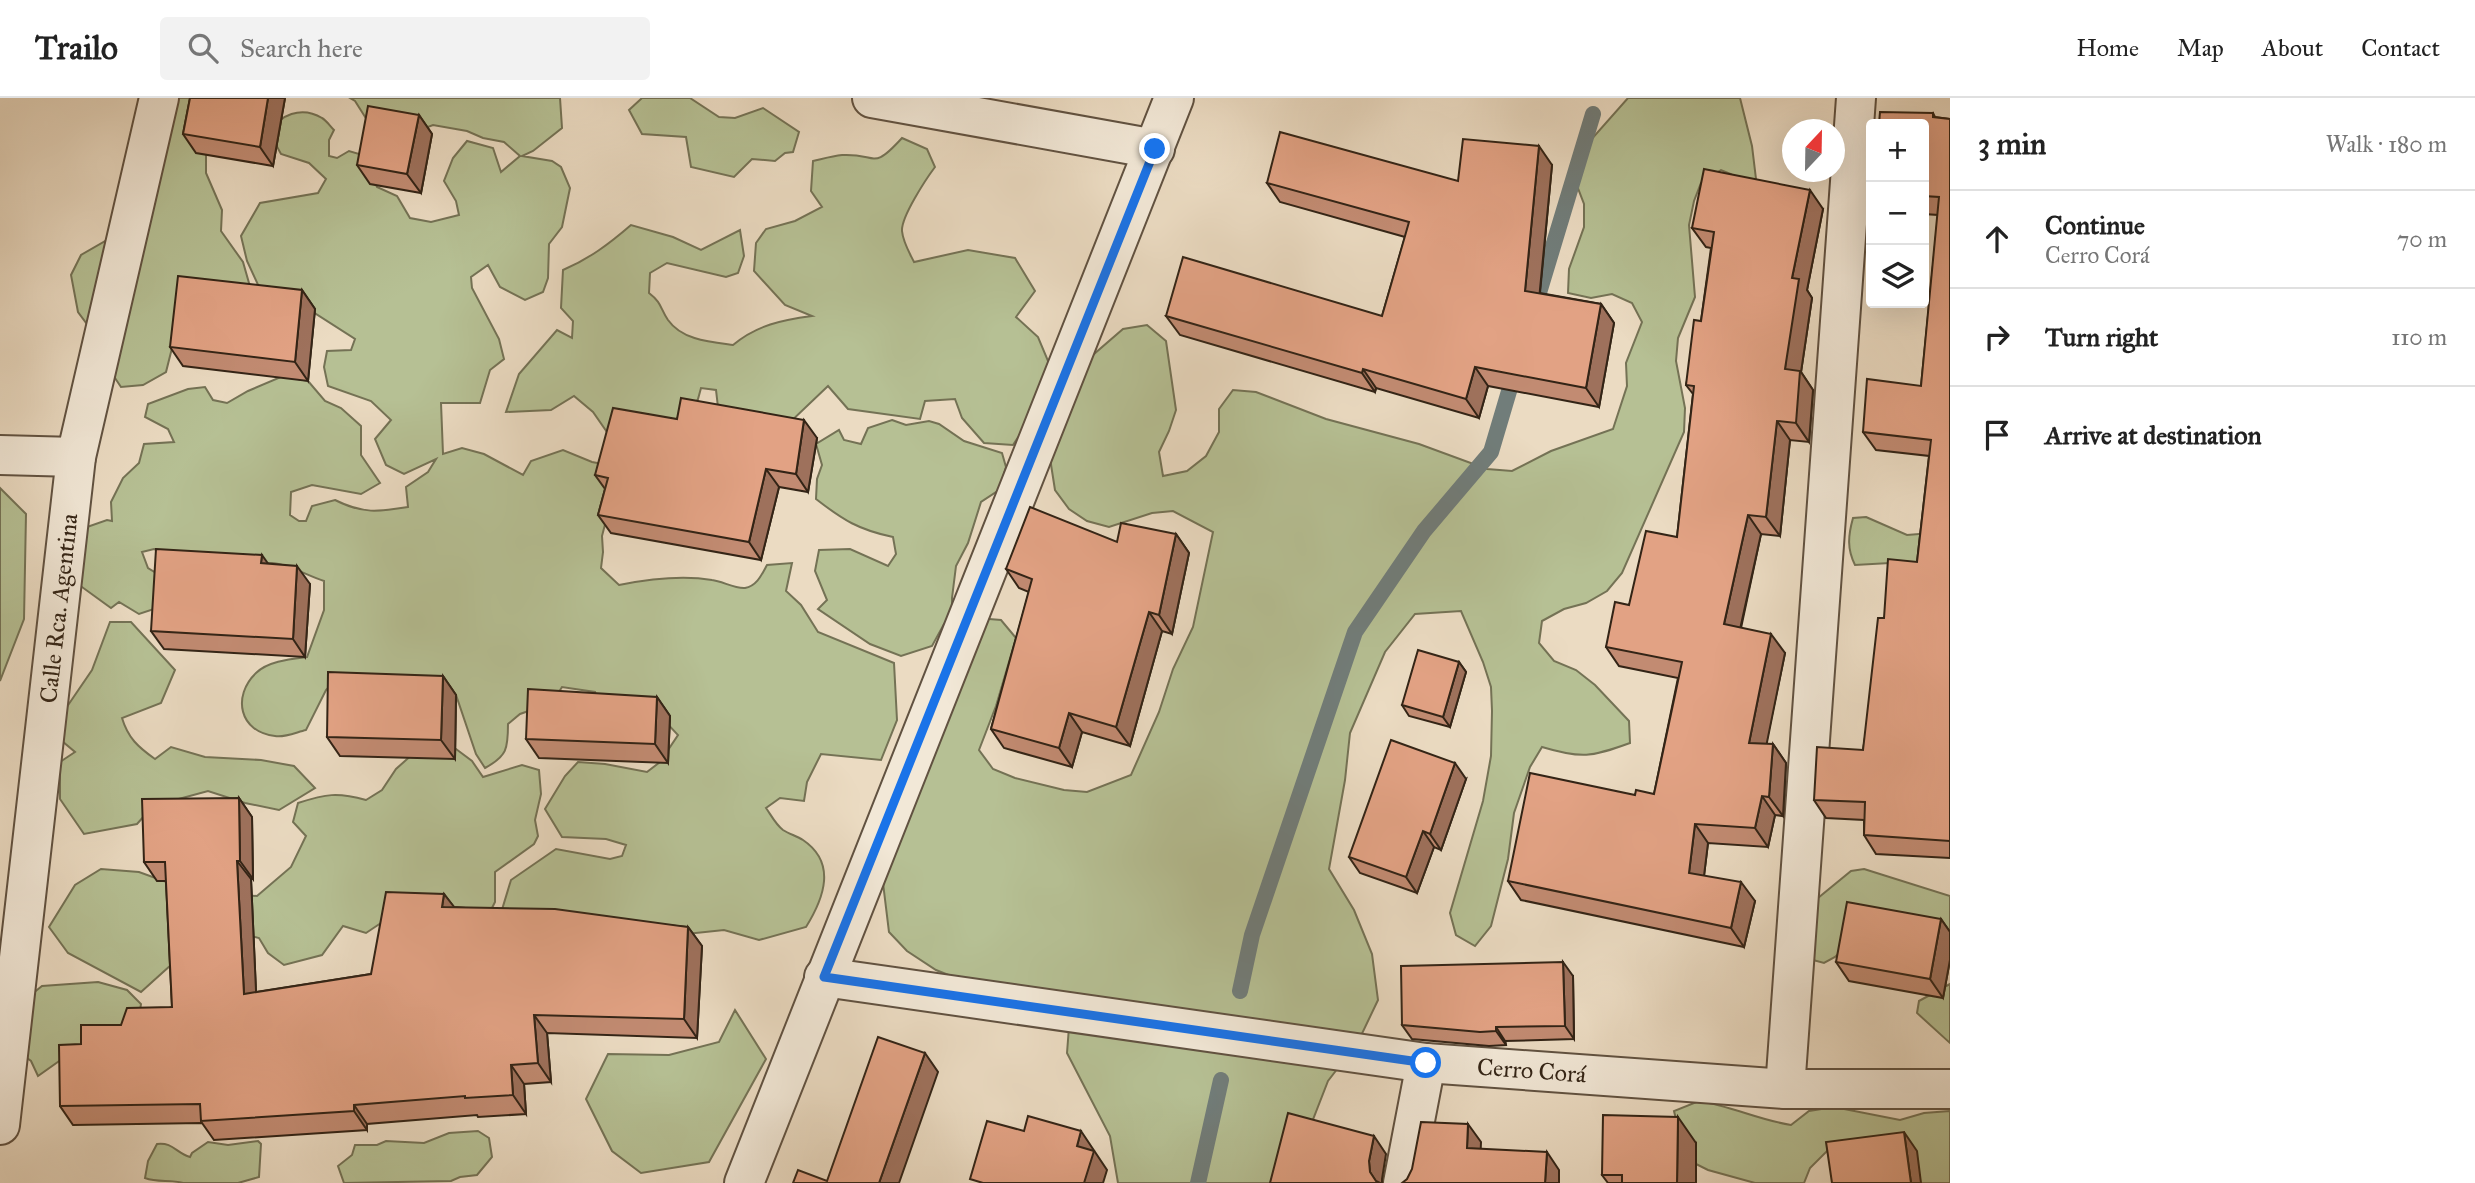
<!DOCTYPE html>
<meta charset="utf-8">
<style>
body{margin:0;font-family:"IM FELL Great Primer",serif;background:#f2f2f2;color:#222}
.controls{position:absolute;right:21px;top:21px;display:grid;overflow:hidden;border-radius:7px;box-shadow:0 7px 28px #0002}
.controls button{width:63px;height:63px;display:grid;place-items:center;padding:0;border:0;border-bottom:2px solid #e0e0e0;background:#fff;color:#222;font:35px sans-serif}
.compass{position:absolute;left:1782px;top:21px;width:63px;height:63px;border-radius:50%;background:#fff;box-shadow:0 7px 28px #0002;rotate:22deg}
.stop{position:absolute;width:21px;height:21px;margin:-16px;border:5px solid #1a73e8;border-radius:50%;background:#fff}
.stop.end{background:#1a73e8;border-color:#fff;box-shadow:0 2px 7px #0008}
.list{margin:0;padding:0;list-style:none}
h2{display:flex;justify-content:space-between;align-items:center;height:91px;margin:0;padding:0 28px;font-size:30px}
h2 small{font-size:23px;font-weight:400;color:#767676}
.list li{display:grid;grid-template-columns:46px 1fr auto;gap:21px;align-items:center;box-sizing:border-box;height:98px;padding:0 28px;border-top:2px solid #e0e0e0}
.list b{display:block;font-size:26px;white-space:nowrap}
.list p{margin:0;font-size:23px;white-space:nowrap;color:#767676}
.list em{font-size:23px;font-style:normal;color:#767676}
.icon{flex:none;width:38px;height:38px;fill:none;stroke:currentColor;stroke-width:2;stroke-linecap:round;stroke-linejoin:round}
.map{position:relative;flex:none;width:1950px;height:1085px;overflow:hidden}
header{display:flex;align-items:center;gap:42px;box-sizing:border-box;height:98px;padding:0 35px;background:#fff;border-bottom:2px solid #e0e0e0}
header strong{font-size:33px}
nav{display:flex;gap:38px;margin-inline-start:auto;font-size:24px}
.search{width:490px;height:63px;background:#f2f2f2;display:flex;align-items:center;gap:18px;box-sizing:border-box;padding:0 24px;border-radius:7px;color:#767676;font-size:26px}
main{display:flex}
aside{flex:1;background:#fff}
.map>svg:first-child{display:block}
.green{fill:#b6c094;stroke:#747255;stroke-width:2}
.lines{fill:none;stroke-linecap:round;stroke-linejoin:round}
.stream{stroke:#717d7a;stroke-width:16}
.minor-casing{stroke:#615241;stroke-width:42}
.minor{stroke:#f2e8d7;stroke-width:38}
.wall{fill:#c28b72;stroke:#332416;stroke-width:2}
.shaded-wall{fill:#9e715c;stroke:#332416;stroke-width:2}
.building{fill:#e2a284;stroke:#332416;stroke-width:2}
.route{stroke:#1a73e8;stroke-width:9}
.labels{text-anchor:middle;stroke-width:6;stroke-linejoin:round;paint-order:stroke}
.street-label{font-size:24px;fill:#332416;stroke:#f2e8d7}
</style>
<header>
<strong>Trailo</strong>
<div class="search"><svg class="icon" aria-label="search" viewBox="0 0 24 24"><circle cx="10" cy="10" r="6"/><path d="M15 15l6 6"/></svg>Search here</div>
<nav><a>Home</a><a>Map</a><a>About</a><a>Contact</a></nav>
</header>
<main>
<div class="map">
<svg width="1950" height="1085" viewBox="0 0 1950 1085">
<rect width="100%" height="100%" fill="#ebdbc2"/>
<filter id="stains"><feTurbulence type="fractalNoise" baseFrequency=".00286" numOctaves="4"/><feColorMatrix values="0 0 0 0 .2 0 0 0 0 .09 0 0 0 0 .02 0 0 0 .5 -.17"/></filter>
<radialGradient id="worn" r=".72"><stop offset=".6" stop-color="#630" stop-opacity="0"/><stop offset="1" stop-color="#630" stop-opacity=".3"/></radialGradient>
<!-- green -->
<g class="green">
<path d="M168,0H206V75L222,112L221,133L243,164L251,192L174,242L166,274L143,287L121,289L105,265L98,241L78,214L71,177L81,157L112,139Z"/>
<path d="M350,0H560L562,30L533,53L522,58L552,63L561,69L570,90L562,129L549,146L548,180L543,194L525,202L500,189L488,167L471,179L472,190L499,241L504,261L490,272L480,305H441L443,356L462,350L484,356L523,377L531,363L563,352L592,364L614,368L610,407L602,438L603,454L601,470L619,487C649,481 682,477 712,482C722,483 735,491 745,490C757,488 762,476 767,467L792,465L786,493L801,507L818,534L894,565L897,622L881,662L821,656L807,684L804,703L780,700L766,710C771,717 776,727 783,732C789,736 797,738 803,742C837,765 824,800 806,829L759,842L724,832L658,839L501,815L511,782L556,751L610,761L622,758L626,747L606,741L562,739L545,711L565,678L578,664L605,666L647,674L660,664L678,637L663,621L597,600L595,594L562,589L552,605L520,616L508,626C508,651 507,658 485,670L476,656L456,597L338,579L326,592L306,632C297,634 284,640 275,638C239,634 232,598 256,575C268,563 291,561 307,559L324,512V483C310,479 286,465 272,465C234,465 189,467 154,451L142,454L148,470L161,478L157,510L139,516L119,504L111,510L82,489L72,492L87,429L107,422L112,423L111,404L123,380L139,365L144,346L174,344L168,331L145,319L148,306L188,291L205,289L213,302L227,305L248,293L283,278L308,283L325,303L341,310L361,328V357L380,385L361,396L312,387L291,394L290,417L299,423H306L312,408L335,402C363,416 378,414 408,409L406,389L428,374L436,361L404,376L386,367L375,341L391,322L371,303L328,288L324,269L327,253L351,252L355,241L305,209L260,191L247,163L241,138L260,105L318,95L326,81L309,65L281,56L270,36C278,16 302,8 322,20C326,22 330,28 334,32L329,42V58L337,60L349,53L366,58L377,89L397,98L410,120L431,124L459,117L456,103L444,83L453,60L467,43L493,50L501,74L520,58L504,44L483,40L467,33L433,27L415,34L367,22L355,3Z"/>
<path d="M642,0H690L719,19L735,20L763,10L799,34L793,54L785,55L775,63L752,61L734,79L691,69L686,39L642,36L629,12Z"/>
<path d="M1628,0H1740L1752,48L1756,81L1740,84L1731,76L1721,72L1701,85L1694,103L1689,127L1695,199L1678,240L1676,263L1685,310L1684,334L1622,475L1607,493L1586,505L1564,511L1542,523L1539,545L1554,563L1576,572L1595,587L1629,623L1630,645C1591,659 1582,661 1542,649L1530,669L1514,715L1508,761L1491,828L1475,848L1456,837L1450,815L1483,703L1491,658L1492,613L1491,589L1483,564L1461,513L1415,516L1385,554L1350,635L1345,682L1329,771L1354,812L1372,856L1378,902L1358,944L1328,983L1312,1024L1275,1085H1118L1110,1038L1067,955L1071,903L981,890L936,872L907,853L889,834L878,744L872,721L876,700L884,679L901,664L977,520L1001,522L1016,540L996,608L979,652L993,671L1015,680L1064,692L1087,694L1131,677L1159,614L1173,571L1193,529L1213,434L1173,413L1152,415L1109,429L1087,423L1069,411L1055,392L1044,322L1064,282L1123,231L1147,227L1166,243L1176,312L1169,333L1159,354L1163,378L1187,373L1206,358L1219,334V311L1233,292L1256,294L1326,321L1419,346L1487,371L1512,373L1551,353L1613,331L1627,288L1626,265L1642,224L1632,205L1612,196L1591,200L1568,195L1569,171L1584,129V106L1576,85L1578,63L1589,44Z"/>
<path d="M902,40L927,51L935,69C926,81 901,119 902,133C903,144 909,154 914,164L968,152L1015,160L1035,193L1016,219L1038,239L1051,270L1042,303L1013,347L984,345L962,320L955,301L925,303L920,321L848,311L828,288L784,330L719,318L716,292L701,290L698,301L681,331L609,337L593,314L574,298L551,312L506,314L519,276L557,232L572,240L573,223L561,210L563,172C589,161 609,146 631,127L673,139L701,152L740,132L744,158L738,175L726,179L667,165L650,175L649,195C662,205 660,210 668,222C682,242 710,244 733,247C757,227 782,222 812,218L785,207L754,173L756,145L766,131L795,123L822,109L811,93L813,63C822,61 832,58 842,57C878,55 871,74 902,40Z"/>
<path d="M892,322L906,327L929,323L939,326L964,343L1002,355L1006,369L999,392L981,404L968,445L956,468L952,500V518L944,526L932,548L901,558L870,546L818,511L827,502L815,473L819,452L850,451L888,468L896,456L893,439C859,432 843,422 816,401L817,381L822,367L816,346L839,332L844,342L861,346L868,330Z"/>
<path d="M0,390L26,416L24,521L0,583Z"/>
<path d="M1866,419L1907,437L1931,435L1950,472L1890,465L1855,467C1847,451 1848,438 1853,420Z"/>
<path d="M110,524H131L175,572L161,605L122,620C128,640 138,649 155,661L171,649L205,659L261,662L294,668L315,690L279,712L245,705L208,693L153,708L137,726L84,736L60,701V664L75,654L62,643V616L92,572Z"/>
<path d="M456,651L472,663L483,679L522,667L539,672L541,696L535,722L538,738L534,746L495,774V804L490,814L399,813L366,835L343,828L322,857L284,867L268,855L259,840L239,835L202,839L141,894L68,855L49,829L75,787L101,771L139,774L194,794L257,798L291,769L306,738L293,724L298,705C326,696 337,694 366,702L382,692L396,671L415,654Z"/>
<path d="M1864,771L1950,798V857L1868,828L1835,859L1824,865L1813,862L1818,800L1851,773Z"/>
<path d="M98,884L127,892L141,906L139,919L131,933L103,932L38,978L31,963L9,947L22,904L42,888Z"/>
<path d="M1950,886V945L1917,915L1919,903Z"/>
<path d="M735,912L766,961L709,1064L641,1075L612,1053L586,1001L608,956L669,957L719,944Z"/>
<path d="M1699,1003C1731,1008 1759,1022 1791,1027L1809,1013L1834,1009L1900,1022L1924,1015L1950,1013V1085H1900L1873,1063L1827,1053L1810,1070L1804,1085H1755L1708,1072L1686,1061L1674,1013Z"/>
<path d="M478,1033L489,1040L492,1059L477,1077L460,1079L451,1083L344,1085L338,1068L352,1057L355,1047H377L386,1043L424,1045L449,1035Z"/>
<path d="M258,1043L261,1046L259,1079L238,1085H183C170,1081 158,1085 145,1080L148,1063L157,1046C173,1044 176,1055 190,1059L192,1055L208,1044L228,1047Z"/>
</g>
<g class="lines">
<!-- stream -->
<g class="stream">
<path d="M1535,208L1593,16"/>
<path d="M1240,893L1252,837L1355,534L1424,433L1491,354L1515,273"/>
<path d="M1198,1085L1221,982"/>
</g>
<!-- minor casing -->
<g class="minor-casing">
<g id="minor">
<path d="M872,0L1155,51"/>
<path d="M0,357L76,359"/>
<path id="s1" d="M824,879L1426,965L1785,991H1950"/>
<path d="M1785,991L1856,0"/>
<path id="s2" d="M0,1027L76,359L159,0"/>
<path d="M744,1085L1174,0"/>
<path d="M1403,1085L1426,965"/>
</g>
</g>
<!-- minor -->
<use href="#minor" class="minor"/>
</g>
<!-- wall -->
<g class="wall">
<path d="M190,0H285L273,68L196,55L183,36Z"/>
<path d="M1933,15L1935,19L1950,21V760L1876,756L1864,737V722L1826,720L1814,702L1863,652L1884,520L1917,464L1929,358L1876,352L1863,334L1921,288L1938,117L1924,116V26Z"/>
<path d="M419,17L432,36L421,95L370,86L357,67Z"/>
<path d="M1552,67L1540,195L1601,206L1614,225L1599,309L1488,288L1479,320L1376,290L1375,294L1180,237L1166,218H1382L1405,139L1280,104L1267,85L1458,83Z"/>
<path d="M1823,111L1807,192L1812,200L1801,274L1813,292L1809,344L1790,342L1780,438L1761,436L1741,530L1785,555L1766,646H1773L1786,665L1783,718L1775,717L1768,749L1708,745L1704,778L1755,803L1744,849L1521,802L1508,783L1635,697L1654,696L1678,580L1619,568L1606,549L1629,507L1677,439L1693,296L1686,287L1701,223L1711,150L1706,149L1692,130Z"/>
<path d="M302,192L315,211L308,283L183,268L170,249Z"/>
<path d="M677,321L817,340L808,394L779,389L761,462L611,435L598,417L605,391L595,377Z"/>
<path d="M1176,436L1189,455L1172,536L1162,533L1130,648L1082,634L1072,669L1004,650L991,631L1029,494L1019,490L1006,471L1117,444Z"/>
<path d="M268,466L310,486L305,559L164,551L151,533Z"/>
<path d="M1459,564L1466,574L1450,629L1409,618L1402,607Z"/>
<path d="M443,578L456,597L455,661L340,658L327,639Z"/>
<path d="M657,599L670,618L668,665L539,660L526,641Z"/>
<path d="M1466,681L1441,752L1434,749L1417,795L1360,775L1349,759Z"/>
<path d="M239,700L252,719L253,781H251L256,894L371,876L444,796L454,809L688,829L702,848L697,940L547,935L551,984L524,986L526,1016L478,1019L477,1017L367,1026V1032L214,1042L202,1025L73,1027L60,1008L81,946L121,927L172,909L166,783H157L144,764Z"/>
<path d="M1941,821L1950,834V862L1943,900L1849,883L1836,864Z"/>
<path d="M1573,878L1574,941L1505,943L1506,947L1489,948L1412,941L1402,927Z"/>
<path d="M1696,1045V1085H1608L1602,1077Z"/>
</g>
<!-- shaded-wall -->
<g class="shaded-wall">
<path d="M268,0H285L273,68L260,49Z"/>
<path d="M419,17L432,36L421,95L407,76Z"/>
<path d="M1539,48L1552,67L1538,212L1525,193Z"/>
<path d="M1810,92L1823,111L1807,192L1812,200L1801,274L1813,292L1809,344L1796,325L1785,271L1792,180Z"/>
<path d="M302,192L315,211L308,283L295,264Z"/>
<path d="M1601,206L1614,225L1599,309L1586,290Z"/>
<path d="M1475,269L1488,288L1479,320L1466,301Z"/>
<path d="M1363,271L1376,290L1375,294L1362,275Z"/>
<path d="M804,322L817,340L808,394L796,376Z"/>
<path d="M1777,323L1790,342L1780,438L1766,419Z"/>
<path d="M766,371L779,389L761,462L749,444Z"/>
<path d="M1748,417L1761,436L1737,545L1724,526Z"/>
<path d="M1176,436L1189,455L1172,536L1159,517Z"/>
<path d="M262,457L274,474L261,465Z"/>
<path d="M297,468L310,486L305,559L293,541Z"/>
<path d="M1149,514L1162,533L1130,648L1116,629Z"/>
<path d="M1771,536L1785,555L1763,664L1749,645Z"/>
<path d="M1459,564L1466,574L1450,629L1443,619Z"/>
<path d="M443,578L456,597L455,661L441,642Z"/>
<path d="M657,599L670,618L668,665L655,646Z"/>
<path d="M1069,615L1082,634L1072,669L1059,650Z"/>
<path d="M1773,646L1786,665L1783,718L1769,699Z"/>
<path d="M1455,665L1466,681L1441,752L1430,736Z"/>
<path d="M1762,698L1775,717L1768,749L1755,730Z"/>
<path d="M239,700L252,719L253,781L240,763Z"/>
<path d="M1695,726L1708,745L1702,794L1689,775Z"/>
<path d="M1423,733L1434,749L1417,795L1406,779Z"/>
<path d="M237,763L251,781L257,915L244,896Z"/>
<path d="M1741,784L1755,803L1744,849L1731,830Z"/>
<path d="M444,796L458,814L442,809Z"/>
<path d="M1941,821L1950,834V862L1943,900L1930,881Z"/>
<path d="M688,829L702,848L697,940L684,921Z"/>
<path d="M1563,864L1573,878L1574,941L1565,928Z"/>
<path d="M534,917L547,935L551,984L538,965Z"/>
<path d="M1496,929L1505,943L1506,947L1496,933Z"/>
<path d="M925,955L938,974L899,1085H879Z"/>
<path d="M511,967L524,986L526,1016L513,997Z"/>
<path d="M354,1007L367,1026V1032L354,1013Z"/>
<path d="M1678,1019L1696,1045V1085H1677Z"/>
<path d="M1468,1026L1481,1044L1480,1068L1467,1050Z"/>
<path d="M1081,1033L1107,1072L1103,1085H1084L1077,1048Z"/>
<path d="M1904,1034L1917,1053L1921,1085H1911Z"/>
<path d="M1374,1038L1386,1056L1382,1081V1085H1377L1370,1074L1369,1063Z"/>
<path d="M1547,1054L1559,1072V1085H1545Z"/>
</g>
<!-- building -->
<g class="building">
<path d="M190,0H268L260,49L183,36Z"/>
<path d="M368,8L419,17L407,76L357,67Z"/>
<path d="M1880,14L1933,15V19L1950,21V743L1864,737L1865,704L1814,702L1817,649L1863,652L1878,520H1884L1888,461L1917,464L1931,342L1863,334L1867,281L1921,288L1939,99L1924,98V26H1879Z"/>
<path d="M1280,34L1458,83L1463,41L1539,48L1525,193L1601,206L1586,290L1475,269L1466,301L1363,271L1362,275L1166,218L1183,159L1382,218L1409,124L1267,85Z"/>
<path d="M1704,71L1810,92L1792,180L1799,181L1785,271L1800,273L1796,325L1777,323L1766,419L1748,417L1724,526L1771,536L1749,645L1773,646L1769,699L1762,698L1755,730L1695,726L1689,775L1741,784L1731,830L1508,783L1530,675L1635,697L1636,692L1654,696L1682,564L1606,549L1615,504L1629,507L1646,433L1677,439L1694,288L1686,287L1694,222L1701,223L1714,134L1692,130Z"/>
<path d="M178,178L302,192L295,264L170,249Z"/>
<path d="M681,300L804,322L796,376L766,371L749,444L598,417L608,380L595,377L613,310L677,321Z"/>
<path d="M1030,409L1117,444L1121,425L1176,436L1159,517L1149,514L1116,629L1069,615L1059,650L991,631L1032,481L1006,471Z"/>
<path d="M156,451L262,457L261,465L297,468L293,541L151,533Z"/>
<path d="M1418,552L1459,564L1443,619L1402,607Z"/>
<path d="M328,574L443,578L441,642L327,639Z"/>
<path d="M528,591L657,599L655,646L526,641Z"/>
<path d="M1391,642L1455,665L1430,736L1423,733L1406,779L1349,759Z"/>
<path d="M239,700L240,763H237L244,896L371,876L386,794L444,796L442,809L555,811L688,829L684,921L534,917L538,965L511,967L513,997L465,1000V998L354,1007V1013L201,1023L200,1006L60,1008L59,947L81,946V927H121L127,910L172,909L165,764H144L142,701Z"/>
<path d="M1847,804L1941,821L1930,881L1836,864Z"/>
<path d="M1563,864L1565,928L1496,929V933L1480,934L1402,927L1401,868Z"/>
<path d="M878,939L925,955L879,1085H793L798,1072L827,1083Z"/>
<path d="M1288,1015L1374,1038L1369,1063L1370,1074L1376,1083L1380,1085H1270Z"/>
<path d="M1603,1017L1678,1019L1677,1085H1622V1077H1602Z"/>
<path d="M1028,1018L1081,1033L1077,1048L1094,1053L1084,1085H983L970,1081L987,1023L1024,1033Z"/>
<path d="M1421,1024L1468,1026L1467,1050L1547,1054L1545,1085H1402L1407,1081L1412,1071Z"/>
<path d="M1904,1034L1911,1085H1832L1826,1044Z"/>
</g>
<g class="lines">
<!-- route -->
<path class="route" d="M1155,51L824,879L1426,965"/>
</g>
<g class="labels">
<!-- street labels -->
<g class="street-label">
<text dy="8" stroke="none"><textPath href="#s2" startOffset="520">Calle Rca. Agentina</textPath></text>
<text dy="8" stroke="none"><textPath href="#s1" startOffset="714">Cerro Corá</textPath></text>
</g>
</g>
<rect width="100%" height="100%" filter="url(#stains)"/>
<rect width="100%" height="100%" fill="url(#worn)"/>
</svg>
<div class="controls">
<button>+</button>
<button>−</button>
<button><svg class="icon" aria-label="layers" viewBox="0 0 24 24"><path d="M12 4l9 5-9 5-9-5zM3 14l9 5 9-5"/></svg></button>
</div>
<svg class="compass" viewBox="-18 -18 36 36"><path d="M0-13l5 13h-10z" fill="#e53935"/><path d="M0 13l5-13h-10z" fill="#767676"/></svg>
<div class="stop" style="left:1426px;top:965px"></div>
<div class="stop end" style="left:1155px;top:51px"></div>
</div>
<aside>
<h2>3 min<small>Walk · 180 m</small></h2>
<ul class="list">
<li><svg class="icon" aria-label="ahead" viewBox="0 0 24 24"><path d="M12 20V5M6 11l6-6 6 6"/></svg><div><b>Continue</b><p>Cerro Corá</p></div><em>70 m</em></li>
<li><svg class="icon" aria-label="right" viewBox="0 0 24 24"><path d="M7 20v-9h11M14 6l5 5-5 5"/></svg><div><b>Turn right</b></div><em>110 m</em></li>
<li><svg class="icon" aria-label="arrive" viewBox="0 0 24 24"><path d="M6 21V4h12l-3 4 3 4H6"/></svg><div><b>Arrive at destination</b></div></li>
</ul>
</aside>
</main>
